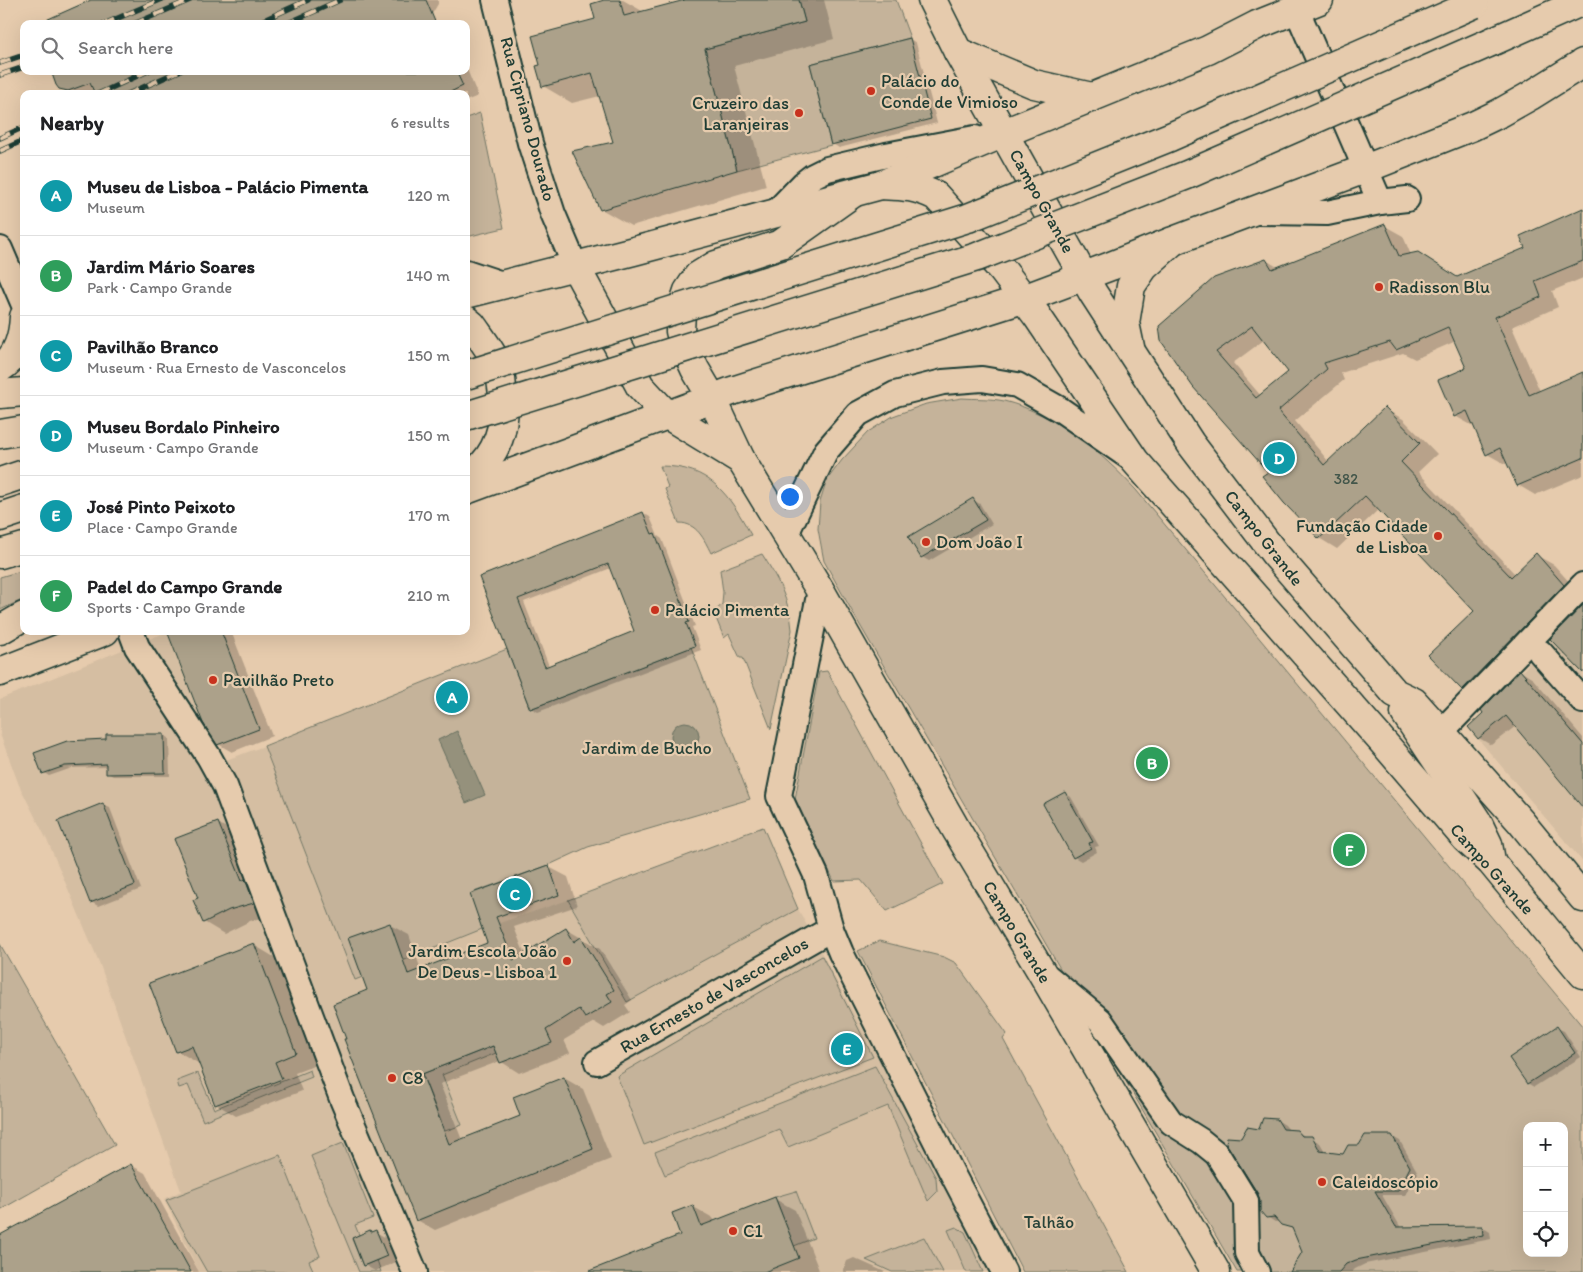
<!DOCTYPE html>
<meta charset="utf-8">
<style>
body{margin:0;font-family:Itim,sans-serif;background:#f2f2f2;color:#202124}
.controls{position:absolute;right:15px;bottom:15px;display:grid;overflow:hidden;border-radius:10px;box-shadow:0 5px 20px #0002}
.controls button{width:45px;height:45px;display:grid;place-items:center;padding:0;border:0;border-bottom:1px solid #e0e0e0;background:#fff;color:#202124;font:25px sans-serif}
.you{position:absolute;left:789px;top:496px;width:18px;height:18px;margin:-12px;border:4px solid #fff;border-radius:50%;background:#1a73e8;box-shadow:0 0 0 8px #1a73e833}
.badge{display:grid;place-items:center;width:32px;height:32px;border-radius:50%;background:#c8321e;color:#fff;font-size:16px;font-weight:700}
.pin{position:absolute;translate:-50% -50%;border:2px solid #fff;box-shadow:0 1px 5px #0006}
.list{margin:0;padding:0;list-style:none}
h2{display:flex;justify-content:space-between;align-items:center;height:65px;margin:0;padding:0 20px;font-size:21px}
h2 small{font-size:16px;font-weight:400;color:#757577}
.list li{display:grid;grid-template-columns:32px 1fr auto;gap:15px;align-items:center;box-sizing:border-box;height:80px;padding:0 20px;border-top:1px solid #e0e0e0}
.list b{display:block;font-size:19px;white-space:nowrap}
.list p{margin:0;font-size:16px;white-space:nowrap;color:#757577}
.list em{font-size:16px;font-style:normal;color:#757577}
.icon{flex:none;width:28px;height:28px;fill:none;stroke:currentColor;stroke-width:2;stroke-linecap:round;stroke-linejoin:round}
.map{position:relative;flex:none;width:1583px;height:1272px;overflow:hidden}
.search{position:absolute;background:#fff;box-shadow:0 5px 20px #0002;left:20px;top:20px;width:450px;height:55px;display:flex;align-items:center;gap:12px;box-sizing:border-box;padding:0 18px;border-radius:10px;color:#757577;font-size:19px}
.panel{position:absolute;background:#fff;box-shadow:0 5px 20px #0002;left:20px;top:90px;width:450px;height:545px;border-radius:10px}
.map>svg:first-child{display:block}
.built{fill:#d5bea2}
.green{fill:#c5b39a;stroke:#727867;fill-rule:evenodd}
.water{fill:#95917c;stroke:#666f5f}
.shadow{fill:#0003;fill-rule:evenodd}
.building{fill:#aca18a;stroke:#1f3d34;fill-rule:evenodd}
.lines{fill:none;stroke-linecap:round;stroke-linejoin:round}
.minor-casing{stroke:#1f3d34;stroke-width:28}
.major-casing{stroke:#1f3d34;stroke-width:31}
.highway-casing{stroke:#1f3d34;stroke-width:31}
.minor{stroke:#e6cbad;stroke-width:24}
.major{stroke:#e6cbad;stroke-width:28}
.highway{stroke:#e6cbad;stroke-width:28}
.rail-casing{stroke:#1f3d34;stroke-width:5.5}
.rail{stroke:#e6cbad;stroke-width:4;stroke-dasharray:11;stroke-linecap:butt}
.highway-bridge-casing{stroke:#1f3d34;stroke-width:31;stroke-linecap:butt}
.highway-bridge{stroke:#e6cbad;stroke-width:28}
.poi-dot{fill:#c8321e;stroke:#e6cbad;stroke-width:2}
.labels{text-anchor:middle;stroke-width:4.5;stroke-linejoin:round;paint-order:stroke}
.number-label{font-size:15px;fill:#42564a}
.poi-label{font-size:18px;fill:#1f3d34;stroke:#e6cbad;text-anchor:start}
.street-label{font-size:18px;fill:#1f3d34;stroke:#e6cbad}
.park-label{font-size:18px;fill:#274339;stroke:#e6cbad}
</style>
<div class="map">
<svg width="1583" height="1272" viewBox="0 0 1583 1272">
<rect width="100%" height="100%" fill="#e6cbad"/>
<filter id="ink" filterUnits="userSpaceOnUse"><feTurbulence type="fractalNoise" baseFrequency=".02" numOctaves="2"/><feDisplacementMap in="SourceGraphic" scale="10" xChannelSelector="R" yChannelSelector="G"/><feConvolveMatrix kernelMatrix="1 2 1 2 8 2 1 2 1" color-interpolation-filters="sRGB"/></filter>
<g filter="url(#ink)">
<!-- built -->
<g class="built">
<path d="M1583,603V862L1468,727L1494,703Z"/>
<path d="M167,632L218,763L264,746L355,980L482,929L568,900L627,1001L798,909L993,1272H199L164,1199L181,1191L99,962L49,844L19,785L0,734V699Z"/>
</g>
<!-- green -->
<g class="green">
<path d="M799,0H896L910,38L810,64L831,145L737,170L705,49L805,22Z"/>
<path d="M480,113L504,228L466,237V118Z"/>
<path d="M962,398C975,399 991,398 1004,401C1056,414 1101,452 1136,490L1583,1027V1272H1237L857,620L824,561L818,529L820,502L827,480L842,460L868,432L893,416L926,404ZM1527,1126H1564V1253H1527Z"/>
<path d="M660,466C710,466 729,494 751,535L711,553C704,539 697,523 679,523L665,489L668,487Z"/>
<path d="M762,554C777,577 790,601 792,630L771,729L743,658H740L729,634L724,638L714,613L722,604L723,592L720,570Z"/>
<path d="M24,570V599L0,610V577Z"/>
<path d="M691,647L750,799L588,847L549,865L471,893L482,929L355,980L264,746L507,649L530,709Z"/>
<path d="M827,671L943,884L887,911L861,880L834,881L795,799L819,672Z"/>
<path d="M763,827L798,909L627,1002L568,900Z"/>
<path d="M879,941L944,957L956,963L1007,1034L1003,1039L1129,1272H1023L858,951Z"/>
<path d="M0,944L115,1145L0,1210Z"/>
<path d="M822,956L873,1057L644,1145L617,1076Z"/>
<path d="M493,1046L496,1053L442,1075L462,1125L445,1131L422,1074Z"/>
<path d="M875,1066L936,1178L937,1192L928,1201L888,1106L788,1147L779,1129L665,1175L655,1152Z"/>
<path d="M310,1070L312,1077L203,1121L188,1085L179,1088L177,1081L198,1073L214,1109Z"/>
<path d="M343,1143L373,1218L355,1225L359,1235L352,1239L363,1266L377,1260L381,1272H359L311,1156Z"/>
<path d="M280,1155L320,1256L309,1261L314,1272H207L166,1200Z"/>
<path d="M796,1191L814,1238L794,1246L775,1197Z"/>
<path d="M956,1227L965,1232L983,1272H966L948,1230Z"/>
<path d="M924,1237L943,1272H892L866,1260Z"/>
</g>
<!-- water -->
<g class="water">
<circle cx="685" cy="736" r="14"/>
<path d="M457,731L485,795L466,803L438,740Z"/>
</g>
<!-- shadow -->
<g class="shadow">
<path d="M95,0H438V4L426,24Z"/>
<path d="M609,0H623L644,12L690,0H824L834,39L734,66L766,186L631,226L601,209L615,142L600,96L572,103L543,86L542,66L597,20Z"/>
<path d="M910,39L916,43L937,123L839,148L833,144Z"/>
<path d="M466,67L478,96L466,101V94H70L60,88L58,71H466Z"/>
<path d="M1583,210V278L1552,291L1558,307L1512,327L1540,391L1583,373V475L1535,495L1518,485L1508,463L1505,464L1487,454L1475,426H1473L1455,416L1468,369L1456,341L1415,359L1403,353L1341,373L1344,380L1295,421L1329,462L1385,409L1403,419L1437,454L1418,472L1515,574L1536,555L1554,565L1581,595L1480,700L1463,690L1430,655L1475,611L1379,509L1337,549L1319,538L1269,472L1193,386L1266,260L1279,268L1385,226L1403,236L1411,255L1458,278L1527,249ZM1264,340L1290,372L1261,396L1233,363Z"/>
<path d="M973,500L980,504L992,524L929,561L922,557L910,537Z"/>
<path d="M643,513L650,517L658,536L662,539L695,626L692,627L701,650L538,712L531,708L480,577ZM611,568L635,632L549,666L524,602Z"/>
<path d="M173,631H231L272,736L232,752L218,744Z"/>
<path d="M1520,671L1533,679L1583,738V805L1516,726L1491,745L1479,738L1470,727L1485,713Z"/>
<path d="M164,735L169,738L170,776H113L107,773V767L72,768L49,776L44,773L36,754Z"/>
<path d="M1065,793L1071,797L1099,846L1095,847L1097,852L1081,861L1074,857Z"/>
<path d="M103,805L110,808L141,889L98,906L91,902Z"/>
<path d="M218,823L238,835L274,914L250,921L224,934L204,922Z"/>
<path d="M549,867L568,877L577,906L514,927L525,955L566,929L600,949L632,1000L625,1005L630,1012L604,1028L594,1022L564,1040L570,1053L519,1073L500,1061L440,1084L462,1140L521,1117L564,1078L583,1089L611,1159L435,1230L417,1220L368,991L390,925L409,935L421,970L488,944L472,894Z"/>
<path d="M254,945L274,957L316,1065L295,1073L302,1091L236,1116L216,1104L200,1062L198,1063L177,1051Z"/>
<path d="M1557,1028L1564,1031L1581,1057L1534,1087L1527,1083Z"/>
<path d="M1277,1120L1285,1125L1289,1130L1297,1131L1307,1138H1311L1320,1143L1326,1153L1344,1155L1359,1147L1391,1136L1400,1141L1418,1173L1406,1195H1382L1401,1228L1482,1227L1490,1232L1491,1239L1365,1264L1355,1269L1352,1272H1292L1304,1252L1294,1230L1280,1221L1275,1222L1267,1217L1241,1140Z"/>
<path d="M131,1165L145,1173L199,1272H0V1237Z"/>
<path d="M775,1199L795,1210L819,1270L814,1272H589L682,1236L692,1206L713,1218L715,1222Z"/>
<path d="M376,1232L386,1238L396,1262L375,1271L364,1265L372,1233Z"/>
<path d="M854,1258L885,1272H843L847,1261Z"/>
</g>
<!-- building -->
<g class="building">
<path d="M91,0H426L436,24H37Z"/>
<path d="M604,0H620L624,16L685,0H799L805,22L705,49L737,170L600,210L572,151L613,142L592,73L542,87L536,66L540,65L532,36L595,19L591,4Z"/>
<path d="M910,38L931,119L831,145L810,64Z"/>
<path d="M51,71H456L463,86L446,94H95L90,83L68,91L59,89L56,85Z"/>
<path d="M1583,208V261L1535,281L1541,297L1495,317L1529,395L1583,372V458L1517,486L1500,448L1486,455L1467,411L1454,417L1438,380L1466,368L1448,327L1396,350L1390,342L1324,363L1327,369L1278,411L1324,465L1385,407L1420,443L1401,462L1511,577L1536,553L1564,585L1462,690L1428,655L1474,611L1365,496L1319,539L1284,503L1262,476L1268,472L1193,387L1161,341L1159,326L1214,278L1266,259L1272,269L1385,224L1399,256L1418,252L1457,277L1525,248L1520,236ZM1252,326L1288,372L1256,398L1216,352Z"/>
<path d="M973,498L986,520L921,558L908,537Z"/>
<path d="M643,512L652,534L655,533L689,622L686,623L695,646L530,709L479,577ZM608,564L634,631L545,667L518,599Z"/>
<path d="M1583,605V673L1550,639Z"/>
<path d="M167,631H221L259,729L217,745L203,723Z"/>
<path d="M1520,670L1583,744V808L1506,716L1478,739L1468,727L1483,713L1481,710Z"/>
<path d="M106,734H164L165,773L106,774V764L65,766L42,774L34,753L67,741L106,739Z"/>
<path d="M1065,792L1093,842L1089,843L1091,848L1073,858L1043,804Z"/>
<path d="M103,803L135,885L90,903L58,821Z"/>
<path d="M218,822L242,881L245,879L254,903L229,910L203,923L193,900L198,898L174,839Z"/>
<path d="M549,865L559,895L496,917L513,960L566,928L574,942L581,937L614,990L607,994L612,1002L585,1018L579,1009L546,1030L552,1043L500,1063L493,1046L422,1074L449,1144L520,1116L513,1097L564,1077L593,1149L416,1221L344,1039H346L333,1004L367,990L348,938L390,923L408,974L487,943L470,894Z"/>
<path d="M254,943L296,1053L275,1062L282,1079L215,1105L192,1046L176,1052L149,983Z"/>
<path d="M1557,1026L1575,1053L1527,1084L1509,1058Z"/>
<path d="M1263,1118L1277,1119L1283,1129L1297,1130L1302,1136H1312L1320,1151L1343,1154L1348,1145H1359L1365,1135H1392L1410,1167L1398,1191H1375L1396,1227L1482,1226L1483,1235L1356,1260L1346,1264L1339,1272H1290L1302,1252L1292,1228L1281,1225L1274,1217L1266,1218L1260,1211V1201L1258,1194L1226,1143L1227,1137L1241,1138L1247,1127L1259,1129Z"/>
<path d="M131,1164L191,1272H0V1235Z"/>
<path d="M775,1197L799,1258L764,1272H589V1271L680,1235L672,1213L693,1205L701,1226Z"/>
<path d="M370,1230L371,1232L376,1230L387,1256L363,1266L352,1238Z"/>
</g>
<g class="lines">
<!-- minor casing -->
<g class="minor-casing">
<g id="minor">
<path d="M495,0L530,143L553,214L575,266"/>
<path d="M1296,8L1380,202L1407,199"/>
<path d="M1256,212L1327,213L1380,202"/>
<path d="M774,214L804,183L813,176L827,169L886,155L975,138"/>
<path d="M0,249L24,305"/>
<path d="M466,272L502,284"/>
<path d="M786,534L826,451L858,414L895,394L943,382L982,379L1017,385L1061,410L1129,457"/>
<path d="M820,590L779,796L816,875L831,929L841,953L954,1177L1004,1272"/>
<path d="M131,631L137,647L209,757L225,786L342,1099L415,1272"/>
<path d="M1540,652L1583,701"/>
<path d="M1441,732L1583,585"/>
<path d="M1048,977L1100,1020L1171,1122L1201,1141L1217,1154L1246,1201L1247,1253L1257,1272"/>
<path d="M597,1062L831,929"/>
</g>
</g>
<!-- major casing -->
<g class="major-casing">
<g id="major">
<path d="M932,0L958,52L1093,293L1191,444L1275,554L1395,693L1414,702L1521,822L1583,898"/>
<path d="M958,52L1034,84L1092,97"/>
<path d="M881,185C904,186 915,186 936,196L1003,271L1037,316L1135,461L1389,749L1465,838L1491,862L1583,974"/>
<path d="M853,193L781,244L716,265L698,276L688,291L681,312L680,331L683,343L695,369L712,398L741,460L820,590L957,831L1041,971L1216,1272"/>
<path d="M575,266L640,386L666,414L741,460"/>
<path d="M1130,347L1125,323L1131,286L1144,267L1172,242"/>
<path d="M1405,713L1477,821L1488,844L1491,861"/>
</g>
</g>
<!-- highway casing -->
<g class="highway-casing">
<g id="highway">
<path d="M1491,42L1583,1"/>
<path d="M466,294L634,251L881,185L1004,133L1208,50L1257,25L1319,0"/>
<path d="M466,320L472,325C481,338 493,353 499,368C501,373 501,381 502,387C508,424 499,457 466,479"/>
<path d="M0,368C18,357 23,337 24,317"/>
<path d="M0,394L24,392"/>
<path d="M0,434L24,430"/>
<path d="M0,482L24,474"/>
<path d="M466,490L732,391L1023,299L1111,266L1173,241L1365,169L1473,126L1500,113L1530,96L1583,63"/>
<path d="M0,517L24,509"/>
<path d="M0,554L24,547"/>
<path d="M0,630L24,616"/>
<path d="M0,672L105,631"/>
</g>
</g>
<!-- minor -->
<use href="#minor" class="minor"/>
<!-- major -->
<use href="#major" class="major"/>
<!-- highway -->
<use href="#highway" class="highway"/>
<!-- rail casing -->
<g class="rail-casing">
<g id="rail">
<path d="M104,24L160,0"/>
<path d="M134,24L190,0"/>
<path d="M255,24L308,0"/>
<path d="M286,24L340,0"/>
<path d="M0,63L24,55"/>
<path d="M0,75L24,67"/>
<path d="M98,94L148,71"/>
<path d="M128,94L179,71"/>
<path d="M0,138L24,127"/>
<path d="M0,151L24,140"/>
</g>
</g>
<!-- rail -->
<use href="#rail" class="rail"/>
<!-- highway-bridge casing -->
<g class="highway-bridge-casing">
<g id="highway-bridge">
<path d="M466,375L968,218L1170,137L1474,4"/>
<path d="M466,416L977,257L1187,175L1491,42"/>
</g>
</g>
<!-- highway-bridge -->
<use href="#highway-bridge" class="highway-bridge"/>
</g>
</g>
<!-- markers -->
<g class="poi-dot">
<circle cx="871" cy="91" r="5"/>
<circle cx="799" cy="113" r="5"/>
<circle cx="1379" cy="287" r="5"/>
<circle cx="1438" cy="536" r="5"/>
<circle cx="926" cy="542" r="5"/>
<circle cx="655" cy="610" r="5"/>
<circle cx="213" cy="680" r="5"/>
<circle cx="567" cy="961" r="5"/>
<circle cx="392" cy="1078" r="5"/>
<circle cx="1322" cy="1182" r="5"/>
<circle cx="733" cy="1231" r="5"/>
</g>
<g class="labels">
<!-- number labels -->
<g class="number-label">
<text x="1346" y="484">382</text>
</g>
<!-- poi labels -->
<g class="poi-label">
<text x="881" y="87">Palácio do<tspan x="881" dy="21">Conde de Vimioso</tspan></text>
<text x="789" y="109" text-anchor="end">Cruzeiro das<tspan x="789" dy="21">Laranjeiras</tspan></text>
<text x="1389" y="293">Radisson Blu</text>
<text x="1428" y="532" text-anchor="end">Fundação Cidade<tspan x="1428" dy="21">de Lisboa</tspan></text>
<text x="936" y="548">Dom João I</text>
<text x="665" y="616">Palácio Pimenta</text>
<text x="223" y="686">Pavilhão Preto</text>
<text x="557" y="957" text-anchor="end">Jardim Escola João<tspan x="557" dy="21">De Deus - Lisboa 1</tspan></text>
<text x="402" y="1084">C8</text>
<text x="1332" y="1188">Caleidoscópio</text>
<text x="743" y="1237">C1</text>
</g>
<!-- street labels -->
<g class="street-label">
<text transform="translate(528 119) rotate(75)" y="6">Rua Cipriano Dourado</text>
<text transform="translate(1042 201) rotate(61)" y="6">Campo Grande</text>
<text transform="translate(1264 538) rotate(52)" y="6">Campo Grande</text>
<text transform="translate(1492 869) rotate(48)" y="6">Campo Grande</text>
<text transform="translate(1017 932) rotate(59)" y="6">Campo Grande</text>
<text transform="translate(714 995) rotate(-30)" y="6">Rua Ernesto de Vasconcelos</text>
</g>
<!-- park labels -->
<g class="park-label">
<text x="647" y="754">Jardim de Bucho</text>
<text x="1049" y="1228">Talhão</text>
</g>
</g>
</svg>
<div class="controls">
<button>+</button>
<button>−</button>
<button><svg class="icon" aria-label="locate" viewBox="0 0 24 24"><circle cx="12" cy="12" r="6"/><path d="M12 2v4M12 18v4M2 12h4M18 12h4"/></svg></button>
</div>
<div class="you"></div>
<div class="pin badge" style="left:452px;top:697px;background:#0f9aa8">A</div>
<div class="pin badge" style="left:1152px;top:763px;background:#2e9e5b">B</div>
<div class="pin badge" style="left:515px;top:894px;background:#0f9aa8">C</div>
<div class="pin badge" style="left:1279px;top:458px;background:#0f9aa8">D</div>
<div class="pin badge" style="left:847px;top:1049px;background:#0f9aa8">E</div>
<div class="pin badge" style="left:1349px;top:850px;background:#2e9e5b">F</div>
<div class="search"><svg class="icon" aria-label="search" viewBox="0 0 24 24"><circle cx="10" cy="10" r="6"/><path d="M15 15l6 6"/></svg>Search here</div>
<section class="panel">
<h2>Nearby<small>6 results</small></h2>
<ul class="list">
<li><span class="badge" style="background:#0f9aa8">A</span><div><b>Museu de Lisboa - Palácio Pimenta</b><p>Museum</p></div><em>120 m</em></li>
<li><span class="badge" style="background:#2e9e5b">B</span><div><b>Jardim Mário Soares</b><p>Park · Campo Grande</p></div><em>140 m</em></li>
<li><span class="badge" style="background:#0f9aa8">C</span><div><b>Pavilhão Branco</b><p>Museum · Rua Ernesto de Vasconcelos</p></div><em>150 m</em></li>
<li><span class="badge" style="background:#0f9aa8">D</span><div><b>Museu Bordalo Pinheiro</b><p>Museum · Campo Grande</p></div><em>150 m</em></li>
<li><span class="badge" style="background:#0f9aa8">E</span><div><b>José Pinto Peixoto</b><p>Place · Campo Grande</p></div><em>170 m</em></li>
<li><span class="badge" style="background:#2e9e5b">F</span><div><b>Padel do Campo Grande</b><p>Sports · Campo Grande</p></div><em>210 m</em></li>
</ul>
</section>
</div>
